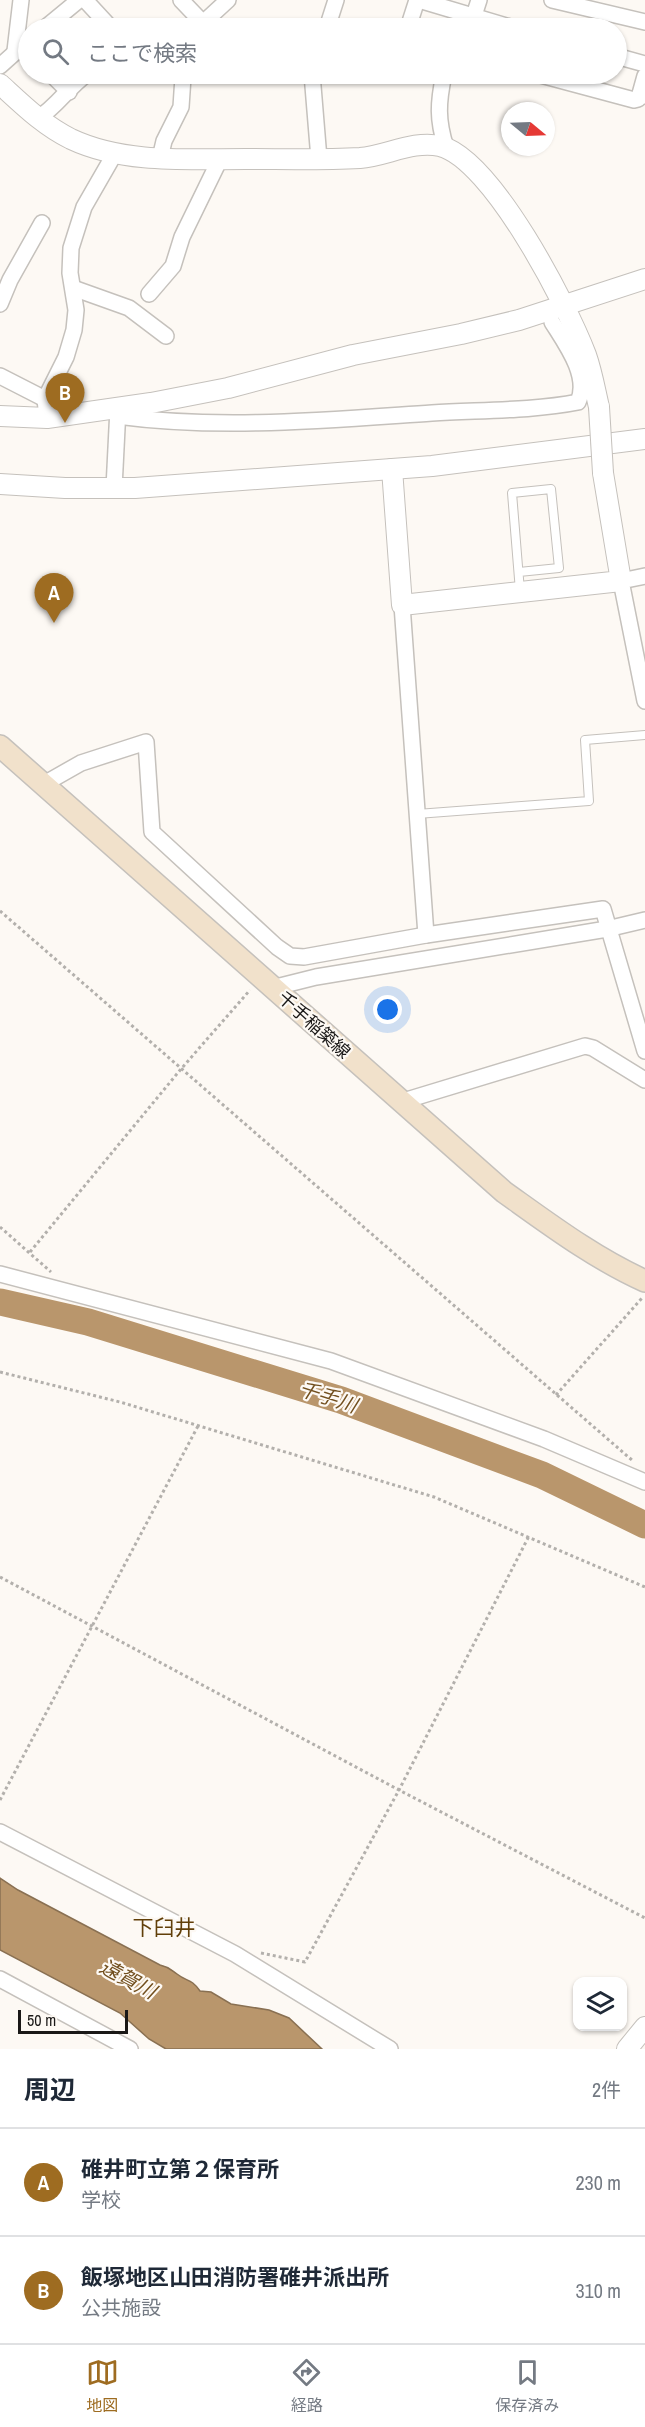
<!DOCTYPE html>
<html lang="ja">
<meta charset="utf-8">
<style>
body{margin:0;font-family:"Archivo Narrow","Noto Sans JP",sans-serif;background:#f6f6f7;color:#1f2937}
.controls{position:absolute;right:18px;bottom:18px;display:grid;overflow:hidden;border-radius:12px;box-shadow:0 2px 4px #0004}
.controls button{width:54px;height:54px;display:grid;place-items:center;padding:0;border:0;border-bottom:2px solid #e0e1e3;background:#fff;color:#1f2937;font:30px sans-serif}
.compass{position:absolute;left:501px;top:102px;width:54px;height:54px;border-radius:50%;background:#fff;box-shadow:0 2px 4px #0004;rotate:109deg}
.scale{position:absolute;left:18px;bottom:15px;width:110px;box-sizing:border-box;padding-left:6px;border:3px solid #1a1817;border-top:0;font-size:16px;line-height:21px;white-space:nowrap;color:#1a1817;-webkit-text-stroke:4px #fdf9f4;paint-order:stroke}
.you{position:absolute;left:388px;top:1010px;width:21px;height:21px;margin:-15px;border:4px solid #fff;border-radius:50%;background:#1a73e8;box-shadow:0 0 0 9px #1a73e833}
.badge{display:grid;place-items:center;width:39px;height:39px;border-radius:50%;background:#9e6c21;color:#fff;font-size:20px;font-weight:700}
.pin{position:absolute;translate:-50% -50px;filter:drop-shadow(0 2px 3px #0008)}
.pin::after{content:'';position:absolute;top:32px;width:21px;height:18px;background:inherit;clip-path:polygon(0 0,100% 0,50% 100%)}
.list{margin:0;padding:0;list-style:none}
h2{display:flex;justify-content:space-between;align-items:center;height:78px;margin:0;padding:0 24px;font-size:26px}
h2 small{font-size:20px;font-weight:400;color:#747a83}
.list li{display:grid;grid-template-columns:39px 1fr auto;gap:18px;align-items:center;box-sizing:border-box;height:108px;padding:0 24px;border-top:2px solid #e0e1e3}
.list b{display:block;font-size:22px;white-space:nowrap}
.list p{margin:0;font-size:20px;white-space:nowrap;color:#747a83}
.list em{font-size:20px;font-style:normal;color:#747a83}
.icon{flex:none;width:33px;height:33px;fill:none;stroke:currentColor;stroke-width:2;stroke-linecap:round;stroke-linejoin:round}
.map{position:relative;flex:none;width:645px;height:2049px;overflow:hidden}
.search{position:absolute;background:#fff;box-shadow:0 2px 4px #0004;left:18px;right:18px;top:18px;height:66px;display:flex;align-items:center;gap:15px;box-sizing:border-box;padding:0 21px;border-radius:33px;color:#747a83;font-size:22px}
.sheet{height:294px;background:#fff}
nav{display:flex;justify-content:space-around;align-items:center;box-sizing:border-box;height:84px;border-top:2px solid #e0e1e3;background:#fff;font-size:16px;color:#747a83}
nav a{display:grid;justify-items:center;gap:3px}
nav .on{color:#9e6c21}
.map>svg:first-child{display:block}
.water{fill:#b9966c;stroke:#897052;stroke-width:1.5}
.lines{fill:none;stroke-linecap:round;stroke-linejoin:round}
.river{stroke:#b9966c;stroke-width:27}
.service-casing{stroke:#c5c1bc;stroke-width:10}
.minor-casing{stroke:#c5c1bc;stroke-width:18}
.tertiary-casing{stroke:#c5c1bc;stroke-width:22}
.secondary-casing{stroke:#c5c1bc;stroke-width:24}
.path{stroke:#b3b0ac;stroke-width:3;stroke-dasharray:3 3;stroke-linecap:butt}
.service{stroke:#fff;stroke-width:8}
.minor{stroke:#fff;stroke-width:15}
.tertiary{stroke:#fff;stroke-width:20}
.secondary{stroke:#f1e1cb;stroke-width:21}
.tertiary-bridge-casing{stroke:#c5c1bc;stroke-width:22;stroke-linecap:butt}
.tertiary-bridge{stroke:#fff;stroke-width:20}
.labels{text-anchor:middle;stroke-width:4.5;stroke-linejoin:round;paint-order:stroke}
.street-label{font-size:18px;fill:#1a1817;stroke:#fdf9f4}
.water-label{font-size:20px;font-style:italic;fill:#724f1e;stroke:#fdf9f4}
.quarter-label{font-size:21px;fill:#613f09;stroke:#fdf9f4}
</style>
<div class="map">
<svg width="645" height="2049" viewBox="0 0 645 2049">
<rect width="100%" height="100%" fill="#fdf9f4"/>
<!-- water -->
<path class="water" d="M0,1878L18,1890L160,1965C169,1967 170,1969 177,1974C187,1982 191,1978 200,1991L211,1992L231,2004L269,2010L289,2018L322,2049H166L149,2039L120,2013L0,1950Z"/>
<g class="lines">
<!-- river -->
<path class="river" d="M0,1302L88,1322L341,1400L542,1475L645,1525"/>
<!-- service casing -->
<g class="service-casing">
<g id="service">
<path d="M519,572L559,568L551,489L512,493L520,591"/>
<path d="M417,814L589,801L585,740L645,735"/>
</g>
</g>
<!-- minor casing -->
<g class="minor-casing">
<g id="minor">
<path d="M85,0L111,28"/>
<path d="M181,0L203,23L228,0"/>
<path d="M419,0L513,28"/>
<path d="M552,0L645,22"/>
<path d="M45,28L79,0"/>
<path d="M327,28L336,0"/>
<path d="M408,28L417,0"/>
<path d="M470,28L479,0"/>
<path d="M15,51L21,0"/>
<path d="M616,56L645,64"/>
<path d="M0,66L28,41"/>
<path d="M51,74L69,92"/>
<path d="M312,74L319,159"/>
<path d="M444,74C438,103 437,119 446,148"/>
<path d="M537,74L634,100L638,99L640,94"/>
<path d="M645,76L640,94L645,96"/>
<path d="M37,119C58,106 68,87 87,74"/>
<path d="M160,158L164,141L181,107L183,77L174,74"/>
<path d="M73,288L129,308L166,336"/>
<path d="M149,294L173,266L182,237L220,159"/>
<path d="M0,304L10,280L42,223"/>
<path d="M0,376L45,399"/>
<path d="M117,416C221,430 328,420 432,413C478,410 533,411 578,402C590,376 565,343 552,322"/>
<path d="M47,418L45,399L66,357L74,330L76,310L70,273L71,248L84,207L115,153"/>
<path d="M114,488L118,408"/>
<path d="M645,576L621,581L645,701"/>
<path d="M402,605L426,935"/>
<path d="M44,784L81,763L146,742L152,832L277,947L290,956L304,957L426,935L603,909L645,1051"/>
<path d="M272,988L316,977L607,929L645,920"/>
<path d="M400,1102L585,1046L593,1048L645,1080"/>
<path d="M0,1274L331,1361L544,1439L645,1482"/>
<path d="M0,1832L235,1954L390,2049"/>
<path d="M0,1979L130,2049"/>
</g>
</g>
<!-- tertiary casing -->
<g class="tertiary-casing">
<g id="tertiary">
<path d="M0,84C23,105 43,125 71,139C124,164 189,159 246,159C284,159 322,160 360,158C386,156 413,140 440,146C492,159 567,305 586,355C592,372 595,390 599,407"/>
<path d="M0,416L47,418L151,403L228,388L353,355L461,334L519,320L645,279"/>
<path d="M392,469L402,605L621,581L603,473"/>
<path d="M0,484L65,488H135L432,466L645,439"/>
<path d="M627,2049L645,2027"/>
</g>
</g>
<!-- secondary casing -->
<g class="secondary-casing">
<path id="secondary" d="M0,746L504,1192C549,1224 594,1258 645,1281"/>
</g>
<!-- path -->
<g class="path">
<path d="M0,911L633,1461"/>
<path d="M0,1227L51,1272"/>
<path d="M30,1252L181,1069L250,990"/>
<path d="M0,1372L120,1402L434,1497L645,1587"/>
<path d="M556,1395L642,1298"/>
<path d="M0,1577L399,1790L645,1918"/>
<path d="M0,1800L198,1426"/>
<path d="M261,1953L305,1962L399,1790L529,1536"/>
</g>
<!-- service -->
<use href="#service" class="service"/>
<!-- minor -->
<use href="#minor" class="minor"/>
<!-- tertiary -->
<use href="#tertiary" class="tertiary"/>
<!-- secondary -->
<use href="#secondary" class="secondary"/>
<!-- tertiary-bridge casing -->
<g class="tertiary-bridge-casing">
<path id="tertiary-bridge" d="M599,407L603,473"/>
</g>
<!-- tertiary-bridge -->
<use href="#tertiary-bridge" class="tertiary-bridge"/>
</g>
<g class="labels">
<!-- street labels -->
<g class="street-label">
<text transform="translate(314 1025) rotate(42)" y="6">千手稲築線</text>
</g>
<!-- water labels -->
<g class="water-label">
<text transform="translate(328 1397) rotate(18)" y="7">千手川</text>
<text transform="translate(128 1979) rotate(28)" y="7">遠賀川</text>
</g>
<!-- quarter labels -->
<g class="quarter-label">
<text x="164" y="1935">下臼井</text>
</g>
</g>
</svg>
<div class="controls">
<button><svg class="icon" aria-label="layers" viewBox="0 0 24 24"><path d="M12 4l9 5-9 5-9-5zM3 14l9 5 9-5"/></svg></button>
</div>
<svg class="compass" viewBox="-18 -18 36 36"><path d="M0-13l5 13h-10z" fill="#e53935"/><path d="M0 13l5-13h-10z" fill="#747a83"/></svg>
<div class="scale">50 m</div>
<div class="you"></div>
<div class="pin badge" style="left:54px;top:623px">A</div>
<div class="pin badge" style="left:65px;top:423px">B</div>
<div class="search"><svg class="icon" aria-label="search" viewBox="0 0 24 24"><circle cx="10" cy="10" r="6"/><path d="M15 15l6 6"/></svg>ここで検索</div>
</div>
<section class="sheet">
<h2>周辺<small>2件</small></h2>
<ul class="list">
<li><span class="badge">A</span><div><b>碓井町立第２保育所</b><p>学校</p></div><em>230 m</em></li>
<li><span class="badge">B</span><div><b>飯塚地区山田消防署碓井派出所</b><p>公共施設</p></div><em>310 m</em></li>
</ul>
</section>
<nav>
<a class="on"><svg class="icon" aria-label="map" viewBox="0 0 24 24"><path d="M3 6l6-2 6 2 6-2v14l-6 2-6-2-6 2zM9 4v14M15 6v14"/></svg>地図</a>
<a><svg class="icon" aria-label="directions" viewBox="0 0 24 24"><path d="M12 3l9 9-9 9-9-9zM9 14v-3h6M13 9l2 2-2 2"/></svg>経路</a>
<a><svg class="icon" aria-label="saved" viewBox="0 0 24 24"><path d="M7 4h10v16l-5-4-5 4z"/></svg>保存済み</a>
</nav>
